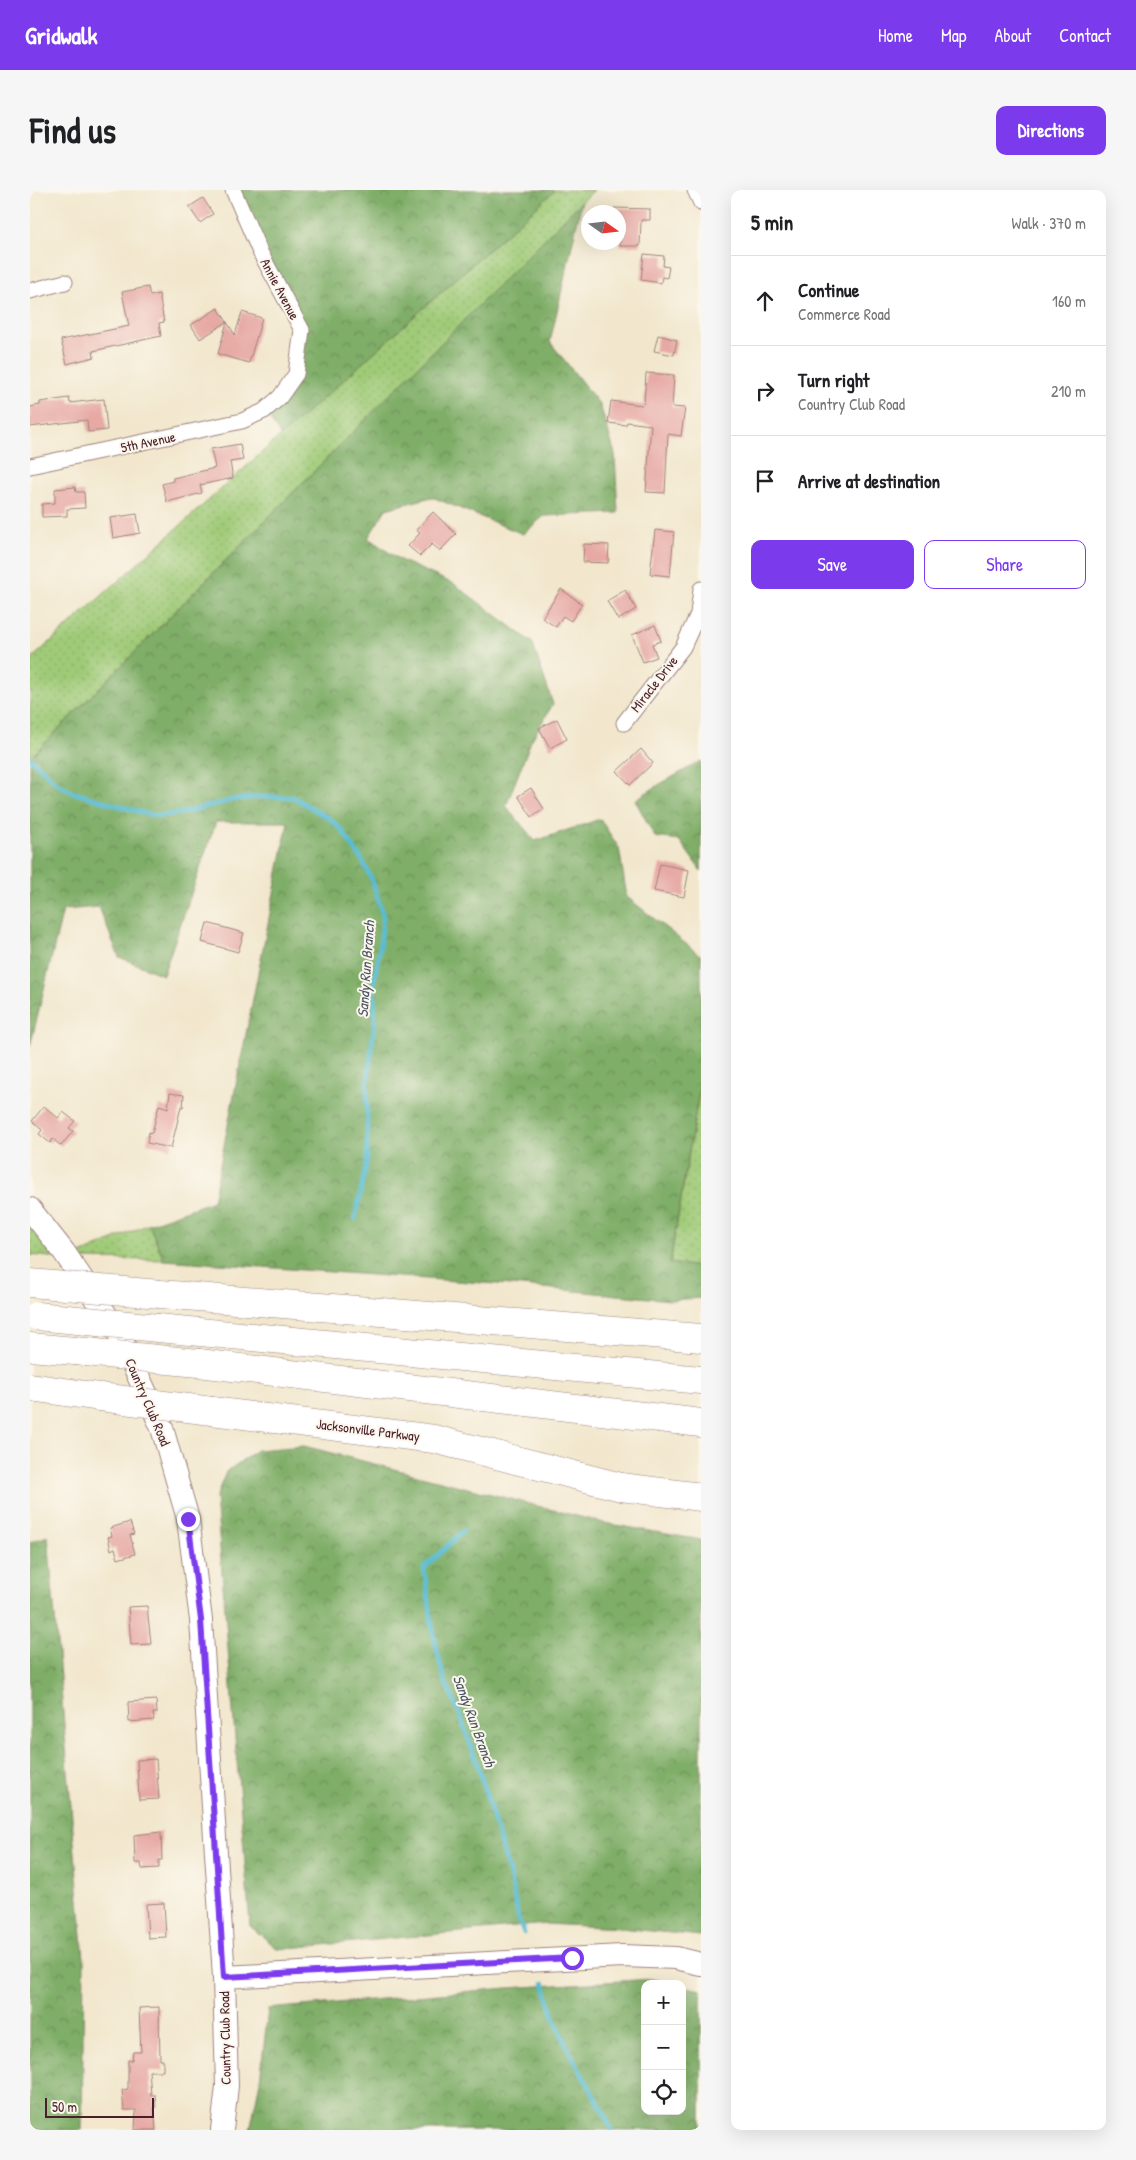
<!DOCTYPE html>
<meta charset="utf-8">
<style>
body{margin:0;font-family:"Patrick Hand",sans-serif;background:#f6f6f6;color:#202124}
.controls{position:absolute;right:15px;bottom:15px;display:grid;overflow:hidden;border-radius:10px;box-shadow:0 5px 20px #0002}
.controls button{width:45px;height:45px;display:grid;place-items:center;padding:0;border:0;border-bottom:1px solid #e0e0e0;background:#fff;color:#202124;font:25px sans-serif}
.compass{position:absolute;left:551px;top:15px;width:45px;height:45px;border-radius:50%;background:#fff;box-shadow:0 5px 20px #0002;rotate:104deg}
.scale{position:absolute;left:15px;bottom:12px;width:109px;box-sizing:border-box;padding-left:5px;border:2px solid #4a1f2b;border-top:0;font-size:14px;line-height:18px;white-space:nowrap;color:#4a1f2b;-webkit-text-stroke:4px #fbf7ec;paint-order:stroke}
.stop{position:absolute;width:15px;height:15px;margin:-11px;border:4px solid #7c3aed;border-radius:50%;background:#fff}
.stop.end{background:#7c3aed;border-color:#fff;box-shadow:0 1px 5px #0008}
.list{margin:0;padding:0;list-style:none}
h2{display:flex;justify-content:space-between;align-items:center;height:65px;margin:0;padding:0 20px;font-size:21px}
h2 small{font-size:16px;font-weight:400;color:#757577}
.list li{display:grid;grid-template-columns:32px 1fr auto;gap:15px;align-items:center;box-sizing:border-box;height:90px;padding:0 20px;border-top:1px solid #e0e0e0}
.list b{display:block;font-size:19px;white-space:nowrap}
.list p{margin:0;font-size:16px;white-space:nowrap;color:#757577}
.list em{font-size:16px;font-style:normal;color:#757577}
.actions{display:flex;gap:10px;padding:15px 20px}
.actions a{flex:1;padding:11px 0;border:1px solid #7c3aed;border-radius:10px;text-align:center;font-size:18px;color:#7c3aed}
.actions .main{background:#7c3aed;color:#fff}
.icon{flex:none;width:28px;height:28px;fill:none;stroke:currentColor;stroke-width:2;stroke-linecap:round;stroke-linejoin:round}
.map{position:relative;flex:none;width:671px;height:1940px;overflow:hidden;border-radius:10px}
header{display:flex;align-items:center;gap:30px;box-sizing:border-box;height:70px;padding:0 25px;background:#7c3aed;color:#fff}
header strong{font-size:24px}
nav{display:flex;gap:28px;margin-inline-start:auto;font-size:18px}
.intro{display:flex;align-items:center;justify-content:space-between;box-sizing:border-box;height:120px;padding:0 30px}
h1{margin:0;font-size:35px}
.button{padding:12px 22px;border-radius:10px;background:#7c3aed;color:#fff;font-size:18px;font-weight:700}
main{display:flex;gap:30px;padding:0 30px}
aside{flex:1;background:#fff;border-radius:10px;box-shadow:0 5px 20px #0002}
.map>svg:first-child{display:block}
.grass{fill:url(#grass-dots);stroke:#747451}
.forest{fill:url(#forest-crowns);stroke:#64664a}
.lines{fill:none;stroke-linecap:round;stroke-linejoin:round}
.stream{stroke:#56bcd4;stroke-width:4.5}
.building{fill:#e7a9a4}
.street-casing{stroke:#9e837c;stroke-width:17}
.secondary-casing{stroke:#9e837c;stroke-width:24}
.highway-casing{stroke:#9e837c;stroke-width:29}
.street{stroke:#fff;stroke-width:15}
.secondary{stroke:#fff;stroke-width:22}
.highway{stroke:#fff;stroke-width:28}
.highway-bridge-casing{stroke:#9e837c;stroke-width:29;stroke-linecap:butt}
.highway-bridge{stroke:#fff;stroke-width:28}
.route{stroke:#7c3aed;stroke-width:6}
.labels{text-anchor:middle;stroke-width:4;stroke-linejoin:round;paint-order:stroke}
.street-label{font-size:14px;fill:#4a1f2b;stroke:#fbf7ec}
.water-label{font-size:15px;font-style:italic;fill:#4e5666;stroke:#fbf7ec}
</style>
<header>
<strong>Gridwalk</strong>
<nav><a>Home</a><a>Map</a><a>About</a><a>Contact</a></nav>
</header>
<div class="intro"><h1>Find us</h1><a class="button">Directions</a></div>
<main>
<div class="map">
<svg width="671" height="1940" viewBox="0 0 671 1940">
<defs>
<pattern id="grass-dots" width="8" height="8" patternUnits="userSpaceOnUse" patternTransform="scale(1.25)"><rect width="8" height="8" fill="#9fca77"/><path d="M2 2h.1M6 6h.1" fill="none" stroke="#8aad67" stroke-width="1.8" stroke-linecap="round"/></pattern>
<pattern id="forest-crowns" width="20" height="18" patternUnits="userSpaceOnUse" patternTransform="scale(1.25)"><rect width="20" height="18" fill="#7fae68"/><path d="M2 6a3 3 0 1 1 6 0M12 15a3 3 0 1 1 6 0" fill="none" stroke="#6a8d56"/></pattern>
</defs>
<rect width="100%" height="100%" fill="#fbf7ec"/>
<filter id="ink" filterUnits="userSpaceOnUse"><feTurbulence type="fractalNoise" baseFrequency=".02" numOctaves="2"/><feDisplacementMap in="SourceGraphic" scale="10" xChannelSelector="R" yChannelSelector="G"/><feConvolveMatrix kernelMatrix="1 2 1 2 8 2 1 2 1" color-interpolation-filters="sRGB"/></filter>
<filter id="wash" filterUnits="userSpaceOnUse"><feTurbulence type="fractalNoise" baseFrequency=".0096" numOctaves="4" result="noise"/><feDisplacementMap in="SourceGraphic" scale="20" xChannelSelector="R" yChannelSelector="G"/><feGaussianBlur stdDeviation="1.12" result="paint"/><feColorMatrix in="noise" values="0 0 0 0 0 0 0 0 0 0 0 0 0 0 0 0 0 1.4 0 .05"/><feComposite in="paint" operator="in"/></filter>
<g filter="url(#wash)">
<rect width="100%" height="100%" fill="#f2e7cd"/>
<!-- grass -->
<g class="grass">
<path d="M525,0H564L0,568V470Z"/>
<path d="M671,890V1077L640,1074Z"/>
<path d="M0,1020L39,1069L119,1034L134,1070L39,1069L0,1065Z"/>
</g>
<!-- forest -->
<g class="forest">
<path d="M203,0H525L251,246L234,221L266,184L272,140Z"/>
<path d="M552,11L520,152L570,215L585,264L588,323L514,326L493,344L402,307L356,319L338,348L372,371L424,394L502,452L523,514L501,551L476,616L505,651L570,629L589,658L597,707L671,766V890L640,1073L671,1077V1108L640,1110L481,1095L134,1070L119,1034L183,1011L258,632H186L133,785L89,767L69,717L33,720L0,857V568Z"/>
<path d="M671,571V681L649,650L625,647L605,610L630,594Z"/>
<path d="M274,1256L574,1333L671,1350V1746L590,1738L516,1734L248,1759L220,1736L186,1307L196,1282L227,1260Z"/>
<path d="M18,1346L54,1769L52,1940H0V1352Z"/>
<path d="M623,1789L643,1794H615V1921H652V1796L671,1800V1940H220L230,1891L238,1819L477,1798Z"/>
</g>
<g class="lines">
<!-- stream -->
<g class="stream">
<path d="M0,568L29,595L42,602L117,624L129,626L152,623L202,610L227,607H263L300,629L311,639L332,670L342,690L353,726L350,757L344,793L345,829L337,896V970L325,1029"/>
<path d="M433,1341L394,1378L404,1447L414,1489L430,1525L449,1579L480,1686L489,1732L494,1743"/>
<path d="M514,1793C518,1807 521,1821 527,1834C541,1871 566,1903 582,1940"/>
</g>
</g>
<g id="blocks">
<!-- building -->
<g class="building">
<path d="M173,8L183,24L170,33L159,17Z"/>
<path d="M584,18L620,19V30H611L610,56H590L591,29H588V22H584Z"/>
<path d="M614,64L634,66L633,76L639,77L637,88L632,87L631,93L611,90Z"/>
<path d="M118,97L120,106L129,104L134,132L129,133L131,146L63,161L64,167L37,174L31,150L99,136L92,102Z"/>
<path d="M188,118L197,132L170,149L161,135Z"/>
<path d="M212,122L232,128L219,173L188,164L197,132L205,145Z"/>
<path d="M628,145L647,150L644,165L624,161Z"/>
<path d="M616,183L644,185L642,217L655,218L651,246L638,244L635,303L616,302L621,235L597,232L596,235L578,233L581,211L612,215L614,213Z"/>
<path d="M39,208L40,213L74,209L77,240L58,242L57,230L0,237V217L10,215V212Z"/>
<path d="M210,254L213,270L200,272L203,288L170,295L172,303L137,312L132,294L143,291V288L185,278L181,259Z"/>
<path d="M45,297L46,302H54L55,318L37,319V326L12,327V314L25,313V299Z"/>
<path d="M403,322L426,344L410,361L402,354L390,366L378,356L390,343L386,340Z"/>
<path d="M107,324L110,343L83,348L80,328Z"/>
<path d="M625,340L644,342L640,386L620,384Z"/>
<path d="M554,354L579,355L578,373L553,372Z"/>
<path d="M531,399L552,414L541,431L533,426L526,437L512,428Z"/>
<path d="M595,400L606,419L588,430L577,411Z"/>
<path d="M625,435L631,451L622,454L627,467L613,472L602,445Z"/>
<path d="M527,529L537,549L520,558L509,538Z"/>
<path d="M611,559L623,573L600,595L587,581Z"/>
<path d="M501,598L514,619L502,627L488,606Z"/>
<path d="M630,674L659,680L654,707L624,701Z"/>
<path d="M177,733L214,743L208,762L172,752Z"/>
<path d="M140,903L154,905L153,917H151L141,958L117,953L119,942L122,943L129,915L138,918Z"/>
<path d="M14,916L28,928L33,922L45,931L39,938L43,941L31,956L23,949L20,953L9,944L12,940L2,931Z"/>
<path d="M100,1332L104,1344L100,1345L105,1364L88,1369L85,1358L81,1360L78,1347L82,1346L80,1338Z"/>
<path d="M117,1416L121,1454L101,1455L98,1417Z"/>
<path d="M126,1510L127,1523H123L124,1530L99,1532L98,1512Z"/>
<path d="M126,1569L129,1609L109,1610L107,1570Z"/>
<path d="M131,1642L132,1670H129V1678L112,1679L111,1673H105L104,1645Z"/>
<path d="M134,1713L136,1747L118,1748L116,1714Z"/>
<path d="M129,1817L130,1870H133V1881H119L121,1905H125L126,1918H124L126,1940H105L106,1920H94L92,1900L98,1899V1870H102L103,1862H111L109,1818Z"/>
</g>
</g>
</g>
<g filter="url(#ink)">
<use href="#blocks" fill-opacity="0" stroke="#9e837c" stroke-width="1"/>
<g class="lines">
<!-- street casing -->
<g class="street-casing">
<g id="street">
<path d="M665,0L671,13"/>
<path d="M0,101L35,92"/>
<path d="M0,276L212,231L234,221L250,207L266,184L272,140L230,62L203,0"/>
<path d="M594,533L653,457L668,424L671,399"/>
</g>
</g>
<!-- secondary casing -->
<g class="secondary-casing">
<g id="secondary">
<path d="M0,1019L34,1062L89,1144L132,1238L158,1329L171,1430L194,1787L197,1896L192,1940"/>
<path d="M194,1787L592,1766L646,1768L671,1774"/>
</g>
</g>
<!-- highway casing -->
<g class="highway-casing">
<g id="highway">
<path d="M130,1104L671,1148"/>
<path d="M128,1138L671,1190"/>
<path d="M0,1157L45,1161"/>
<path d="M169,1173L671,1233"/>
<path d="M0,1197L70,1207"/>
<path d="M182,1221L404,1249L591,1297L671,1307"/>
</g>
</g>
<!-- street -->
<use href="#street" class="street"/>
<!-- secondary -->
<use href="#secondary" class="secondary"/>
<!-- highway -->
<use href="#highway" class="highway"/>
<!-- highway-bridge casing -->
<g class="highway-bridge-casing">
<g id="highway-bridge">
<path d="M0,1093L130,1104"/>
<path d="M7,1126L128,1138"/>
<path d="M45,1161L169,1173"/>
<path d="M70,1207L182,1221"/>
</g>
</g>
<!-- highway-bridge -->
<use href="#highway-bridge" class="highway-bridge"/>
</g>
</g>
<g class="lines" filter="url(#ink)">
<!-- route -->
<path class="route" d="M158,1329L171,1430L194,1787L542,1768"/>
</g>
<g class="labels">
<!-- street labels -->
<g class="street-label">
<text transform="translate(250 99) rotate(62)" y="5">Annie Avenue</text>
<text transform="translate(118 252) rotate(-12)" y="5">5th Avenue</text>
<text transform="translate(624 494) rotate(-52)" y="5">Miracle Drive</text>
<text transform="translate(118 1212) rotate(67)" y="5">Country Club Road</text>
<text transform="translate(338 1240) rotate(7)" y="5">Jacksonville Parkway</text>
<text transform="translate(195 1848) rotate(-91)" y="5">Country Club Road</text>
</g>
<!-- water labels -->
<g class="water-label">
<text transform="translate(336 779) rotate(-86)" y="5">Sandy Run Branch</text>
<text transform="translate(444 1531) rotate(70)" y="5">Sandy Run Branch</text>
</g>
</g>
</svg>
<div class="controls">
<button>+</button>
<button>−</button>
<button><svg class="icon" aria-label="locate" viewBox="0 0 24 24"><circle cx="12" cy="12" r="6"/><path d="M12 2v4M12 18v4M2 12h4M18 12h4"/></svg></button>
</div>
<svg class="compass" viewBox="-18 -18 36 36"><path d="M0-13l5 13h-10z" fill="#e53935"/><path d="M0 13l5-13h-10z" fill="#757577"/></svg>
<div class="scale">50 m</div>
<div class="stop" style="left:542px;top:1768px"></div>
<div class="stop end" style="left:158px;top:1329px"></div>
</div>
<aside>
<h2>5 min<small>Walk · 370 m</small></h2>
<ul class="list">
<li><svg class="icon" aria-label="ahead" viewBox="0 0 24 24"><path d="M12 20V5M6 11l6-6 6 6"/></svg><div><b>Continue</b><p>Commerce Road</p></div><em>160 m</em></li>
<li><svg class="icon" aria-label="right" viewBox="0 0 24 24"><path d="M7 20v-9h11M14 6l5 5-5 5"/></svg><div><b>Turn right</b><p>Country Club Road</p></div><em>210 m</em></li>
<li><svg class="icon" aria-label="arrive" viewBox="0 0 24 24"><path d="M6 21V4h12l-3 4 3 4H6"/></svg><div><b>Arrive at destination</b></div></li>
</ul>
<div class="actions"><a class="main">Save</a><a>Share</a></div>
</aside>
</main>
